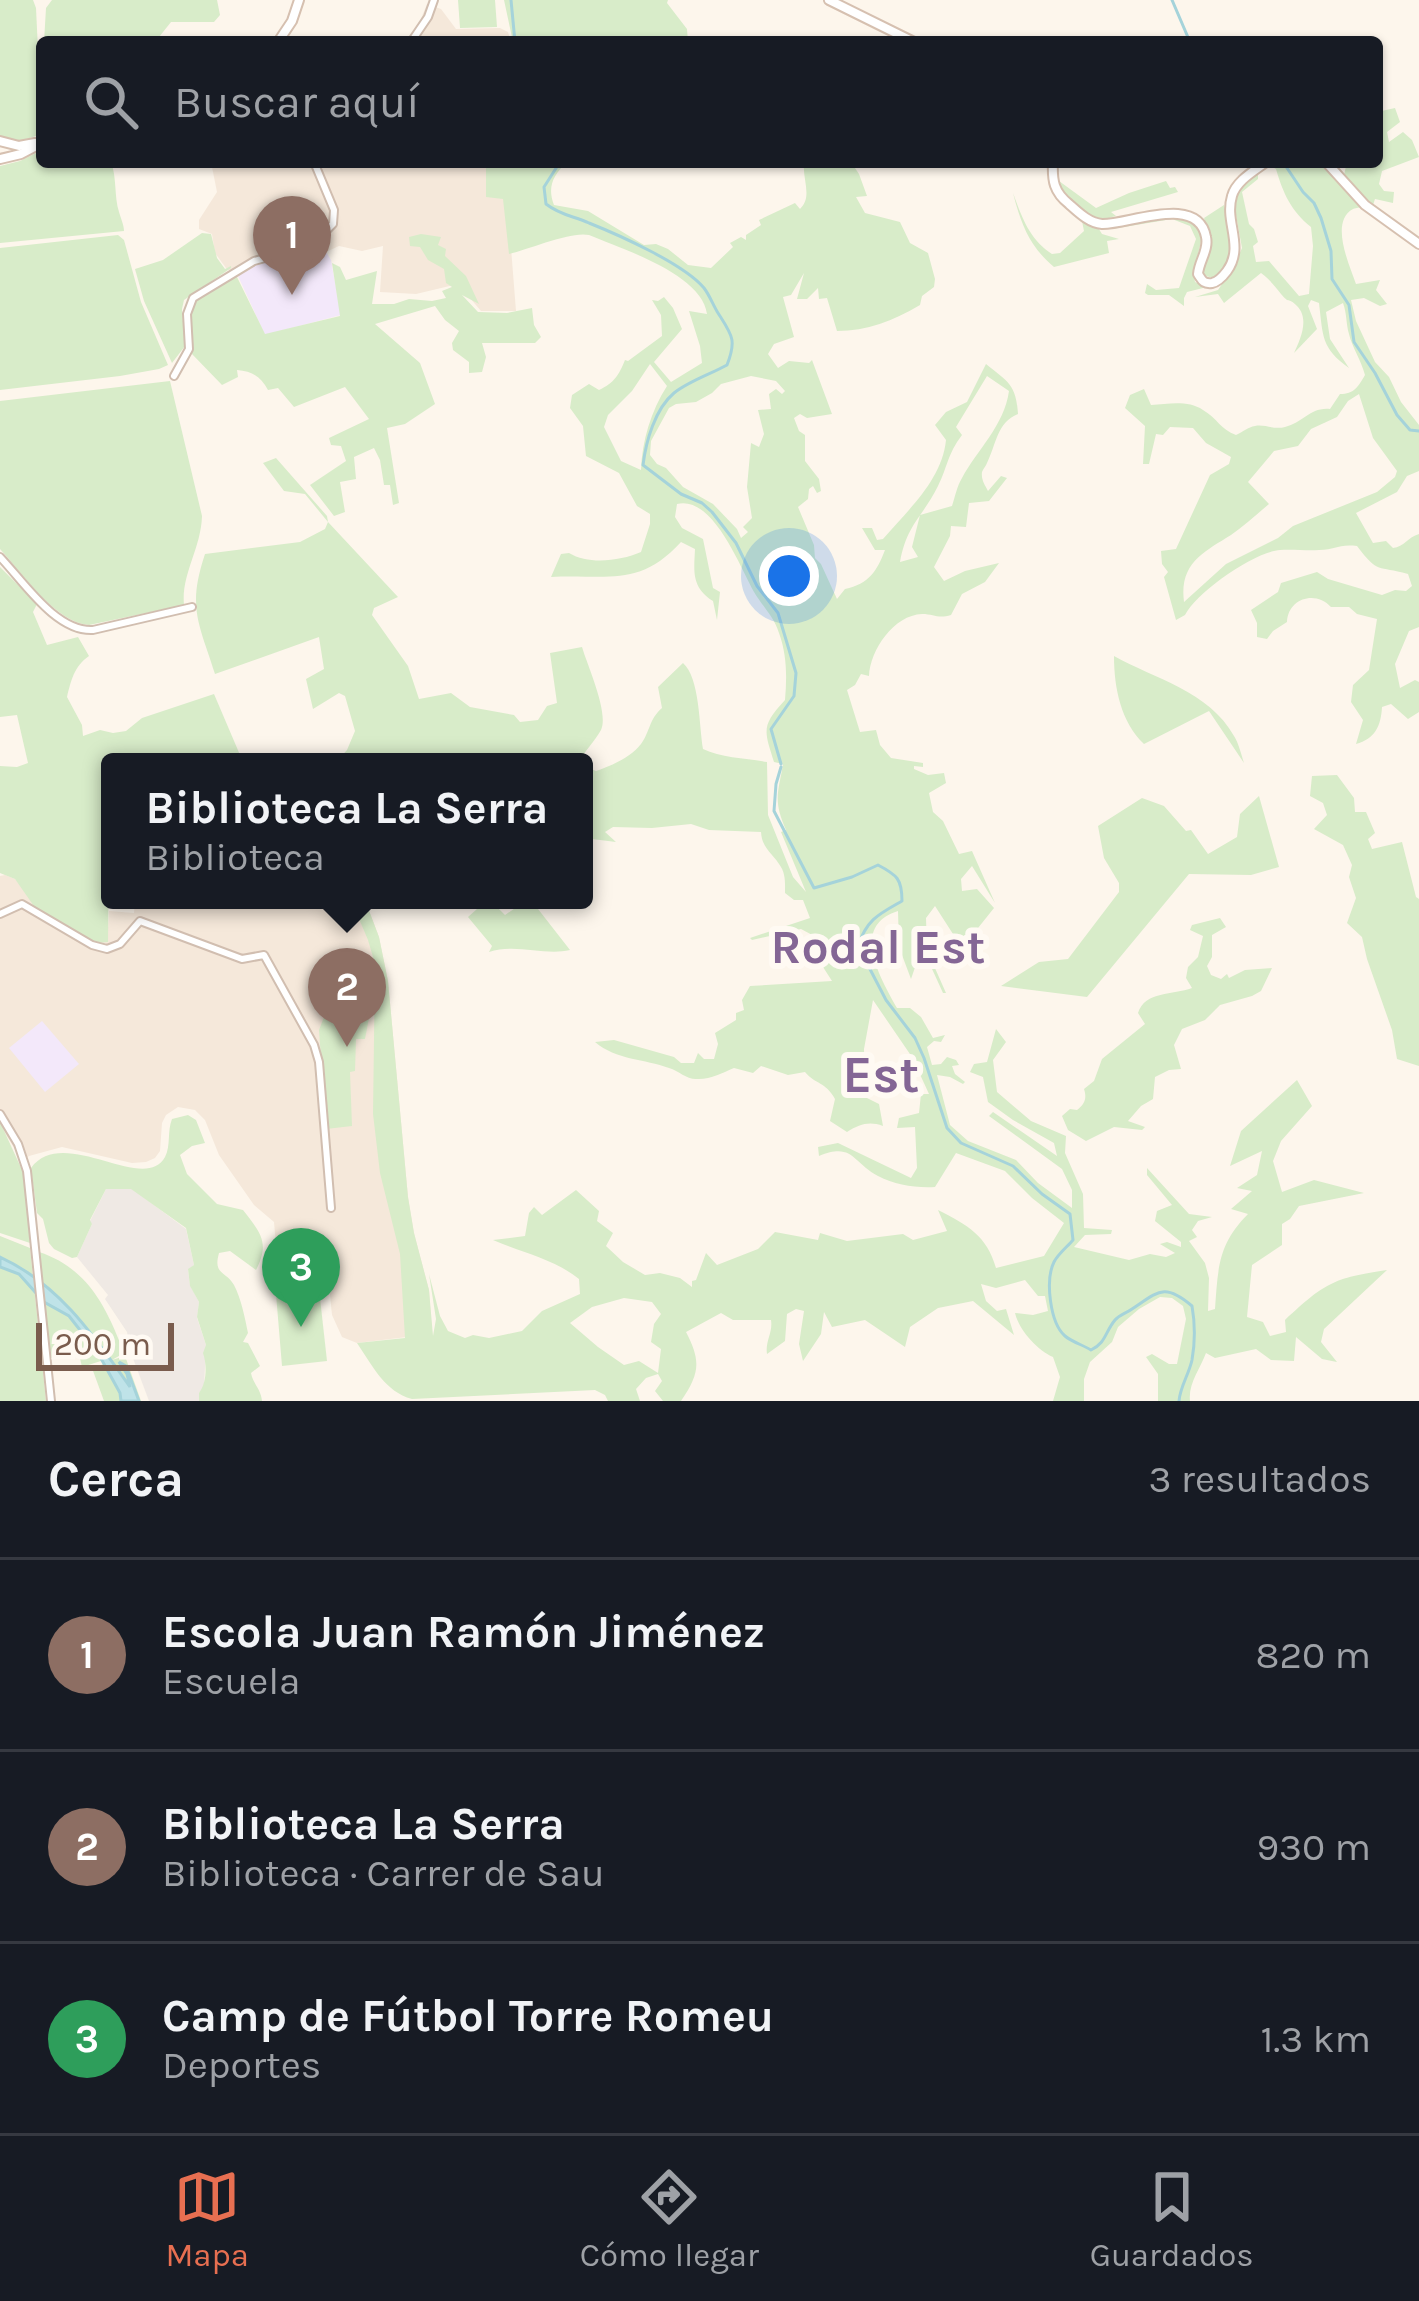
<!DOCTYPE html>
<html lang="es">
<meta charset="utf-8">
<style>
body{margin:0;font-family:Karla,sans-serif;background:#20242c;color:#f1f3f6}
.scale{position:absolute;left:36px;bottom:30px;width:138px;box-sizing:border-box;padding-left:12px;border:6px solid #7a5c4d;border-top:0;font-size:33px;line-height:42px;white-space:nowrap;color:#7a5c4d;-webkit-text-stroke:9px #fffaf3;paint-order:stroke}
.you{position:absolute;left:789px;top:576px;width:42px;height:42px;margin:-30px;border:9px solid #fff;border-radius:50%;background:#1a73e8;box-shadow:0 0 0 18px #1a73e833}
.badge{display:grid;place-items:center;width:78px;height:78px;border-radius:50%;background:#e76f51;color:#fff;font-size:39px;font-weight:700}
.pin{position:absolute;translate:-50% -99px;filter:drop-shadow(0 3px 6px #0008)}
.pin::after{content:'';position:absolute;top:63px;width:42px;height:36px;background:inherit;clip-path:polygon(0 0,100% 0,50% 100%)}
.popup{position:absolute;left:101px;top:753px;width:492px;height:156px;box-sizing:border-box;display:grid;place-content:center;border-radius:12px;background:#171b24;filter:drop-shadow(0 3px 9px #0005);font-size:39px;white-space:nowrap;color:#9ea1a6}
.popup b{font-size:45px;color:#f1f3f6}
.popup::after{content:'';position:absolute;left:50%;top:100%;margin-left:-24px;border:24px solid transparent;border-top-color:#171b24}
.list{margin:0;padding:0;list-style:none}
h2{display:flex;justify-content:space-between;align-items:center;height:156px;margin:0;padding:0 48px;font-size:51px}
h2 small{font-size:39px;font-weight:400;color:#9ea1a6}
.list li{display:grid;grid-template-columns:78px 1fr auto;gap:36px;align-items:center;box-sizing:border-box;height:192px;padding:0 48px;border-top:3px solid #363941}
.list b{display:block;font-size:45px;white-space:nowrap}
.list p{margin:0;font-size:39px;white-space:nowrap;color:#9ea1a6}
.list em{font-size:39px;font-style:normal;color:#9ea1a6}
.icon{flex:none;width:66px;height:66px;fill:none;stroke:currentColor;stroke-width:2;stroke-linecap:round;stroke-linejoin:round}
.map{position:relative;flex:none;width:1419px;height:1401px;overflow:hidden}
.search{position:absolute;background:#171b24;box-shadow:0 3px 9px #0004;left:36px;right:36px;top:36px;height:132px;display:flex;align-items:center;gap:30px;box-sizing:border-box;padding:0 42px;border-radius:12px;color:#9ea1a6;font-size:45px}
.sheet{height:732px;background:#171b24}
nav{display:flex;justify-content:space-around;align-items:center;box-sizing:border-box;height:168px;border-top:3px solid #363941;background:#171b24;font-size:33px;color:#9ea1a6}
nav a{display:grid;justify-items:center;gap:6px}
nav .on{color:#e76f51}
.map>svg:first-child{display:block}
.residential{fill:#f5e8da}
.industrial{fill:#efe9e4}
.education{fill:#f3e8fa}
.green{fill:#d8ecc9;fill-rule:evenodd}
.water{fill:#bfe3e8;stroke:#a5d3da;stroke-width:3}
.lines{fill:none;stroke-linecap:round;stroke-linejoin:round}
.stream{stroke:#a5d3da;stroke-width:3}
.tertiary-casing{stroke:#d1beb0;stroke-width:10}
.secondary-casing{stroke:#d6c0b0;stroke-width:12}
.tertiary{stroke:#fff;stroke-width:6}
.secondary{stroke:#fff;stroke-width:8}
.labels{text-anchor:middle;stroke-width:12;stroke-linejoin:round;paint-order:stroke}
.neighbourhood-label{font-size:48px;font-weight:bold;fill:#846695;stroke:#fffaf3}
.quarter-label{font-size:51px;font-weight:bold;fill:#846695;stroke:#fffaf3}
</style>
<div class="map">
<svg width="1419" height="1401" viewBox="0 0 1419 1401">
<rect width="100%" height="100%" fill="#fdf6ec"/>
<!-- residential -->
<g class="residential">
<path d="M427,4L441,9L456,29L500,28L508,32L511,42H404L418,26Z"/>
<path d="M211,162H512L507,197L516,311H481L458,284L416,294L380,292L383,246L362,251L339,246L326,252L322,247L257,265L238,276L226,268L215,253L212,234L199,229V220L217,192Z"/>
<path d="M5,875L15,879L29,896L108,928L109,911L134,913L135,900H365L379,937L388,981L408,1197L414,1233L429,1290L432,1334L357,1343L342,1337L332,1315L327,1264L278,1268L274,1222L254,1205L219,1155L205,1120L195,1110L178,1107L166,1115L162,1123L160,1151L155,1158L146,1162L132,1163L62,1147L29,1156L22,1161L0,1125V876Z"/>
</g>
<!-- industrial -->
<path class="industrial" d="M131,1188L186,1229L194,1265L188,1270L190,1285L199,1302L197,1318L206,1345L204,1387L199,1393V1401H149L131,1353L127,1332L105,1299L108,1295L77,1257L92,1224L90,1221L106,1189Z"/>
<!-- education -->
<g class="education">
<path d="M323,247L331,260L341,315L265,335L238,276L257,265Z"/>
<path d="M42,1021L79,1064L45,1092L9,1048Z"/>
</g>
<!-- green -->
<g class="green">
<path d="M0,0H33L36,8L42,134L20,141L0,136Z"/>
<path d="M52,0H217L220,15L214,22H171L155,42H44L46,8Z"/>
<path d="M458,0H495L497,27L460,28Z"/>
<path d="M504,0H668L667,3L687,29L688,42H604L601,39L591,42H513Z"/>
<path d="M1395,108L1400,122L1387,132L1389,142L1403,132L1412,140L1419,157L1382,171L1379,184L1384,191L1394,192L1393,203L1375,199L1373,205C1369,206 1356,208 1353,209C1329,222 1350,266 1356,284L1380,280L1376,290L1387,304L1380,306L1364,298L1351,300L1356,321L1375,362L1389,377L1401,402L1419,425V471L1407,476L1397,492L1356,513L1373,543L1386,541L1393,548C1404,547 1408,537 1419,534V627L1409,631L1395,664L1400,688L1415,680L1419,682V712L1408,719L1391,704L1382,707C1381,726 1375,739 1356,744L1363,720L1351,702L1353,685L1369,670L1377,619L1357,614L1349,607H1331C1316,590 1288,598 1287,622L1273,631L1267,639L1257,637V623L1251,610L1278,592L1281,583L1317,572L1328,579L1382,595L1395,590L1406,591L1412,586L1408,574C1377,565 1379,575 1357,546C1337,544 1336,550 1319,550C1307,551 1293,549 1280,550C1254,552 1197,592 1185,615L1176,620L1164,577L1168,572L1162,564L1161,551L1176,549L1210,475L1229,464L1231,457L1206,443L1193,428L1170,427L1163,435L1156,434L1149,464H1143L1145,426L1125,408L1130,395L1144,389L1151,405C1169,404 1188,400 1203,410C1217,418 1221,430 1236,435C1243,432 1248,427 1255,426C1265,424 1274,430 1285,427C1303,423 1310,407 1330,409L1340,394C1354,394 1358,387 1365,375C1361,360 1352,347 1349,334C1346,324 1347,314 1343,303L1326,312L1330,339L1349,368C1321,348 1323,336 1319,303L1311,300L1308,306L1317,329L1294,353C1300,340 1310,319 1297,306C1287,296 1290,305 1281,294C1274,285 1270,280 1261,273L1224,303L1218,294L1195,297L1218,290L1234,266L1242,248L1234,204L1237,190L1258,174V179L1242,192L1249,224L1254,229L1258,242L1253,246L1256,262L1269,261L1299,296L1309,294L1313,246L1311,227C1291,211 1283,193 1276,169L1263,162H1333L1344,175L1347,162H1377V112ZM1359,394L1373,438L1397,471L1395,477L1377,492L1293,526L1278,538L1226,564L1184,602C1179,563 1204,552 1231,535C1244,526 1257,514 1269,504L1248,482L1274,451L1298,446L1311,429L1337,417L1348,401Z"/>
<path d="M42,150V162H111C117,178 114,196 119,212C121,219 124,225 124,231L0,243V166L20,161Z"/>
<path d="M505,162H567C553,175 547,187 554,205L588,211L644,245L656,244L668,249L688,265L711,268L733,247L730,243L741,237L746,240V235L761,225L759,220L795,203L800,209C813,197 802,179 804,162H851L859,174L867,196L856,197L865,213L900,222L910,243L928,253L935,279L934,287L922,296L920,305C893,321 867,331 837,331L827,298L819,299L818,288L807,299H797L804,273L791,295L783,297L794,337L774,344L768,354L778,368L789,361L809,363L812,360L832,414L807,418L800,414L794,418L799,431L805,435V461L819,479L821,491L817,493L813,486L809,489L808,499L798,507L814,545L815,558L821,564L837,599L845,589C869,584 877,571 885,550H875L862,528H872L877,540L883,539C908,510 942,480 946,440L935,425L946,412L967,402L986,364C1008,382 1016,384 1018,414C997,422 996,445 987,463C986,466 983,469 982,472C981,480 985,485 988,491L1001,476L1007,478L989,501L969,503L966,527L951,526L950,536L934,567L944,581L965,571L999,563L985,582L962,594L951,615C938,619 934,614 922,614C894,615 870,650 869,676L861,674L855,685L847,690L860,732L876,730L880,745L891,758L923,763V767L914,766V769L928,775L944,773L946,783L929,793L933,812L943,821L959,854L972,851L995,903L972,866L961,879L962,891L977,889L994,908L962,948L935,906L926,918L927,950L946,993H943L922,947L911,979L899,947L898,911C849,926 881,979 897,1008H910L921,1017L933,1038L945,1035L941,1042L934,1041L927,1047L932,1065L941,1064L947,1057L956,1060L959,1065L952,1066L955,1074L965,1082L963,1084L950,1077L937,1075L950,1125L968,1141L1016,1160L1038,1183L1072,1208V1190L1062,1169L989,1116L993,1112L1057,1156L1054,1143L1013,1120L988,1102L983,1077L970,1072L974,1064L987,1062L996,1029L1006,1042L993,1060L997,1092L1031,1121L1066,1136L1065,1153L1083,1194L1084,1228L1112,1230L1111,1234L1085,1235L1074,1247L1129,1260L1150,1254L1166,1257L1175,1253L1160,1244L1167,1242L1181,1247V1242L1155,1221L1157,1211L1172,1205L1147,1175V1168L1189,1214L1212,1217L1198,1221L1192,1230L1197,1237L1189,1241L1205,1263L1209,1278L1208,1311L1215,1309C1218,1268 1218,1244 1248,1214L1231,1209L1252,1191L1237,1188L1257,1175L1262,1151L1230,1166L1241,1131L1297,1080L1312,1106L1281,1141L1273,1161L1282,1192L1314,1180L1364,1193L1299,1206L1290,1219L1282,1224V1245L1252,1265L1247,1317L1263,1322L1270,1336L1286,1332L1285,1320C1325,1283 1333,1278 1387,1270L1324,1329L1321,1342L1337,1362L1322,1359L1296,1337L1294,1361L1271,1360L1256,1349L1215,1358L1206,1353C1200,1369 1188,1384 1190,1401H1158V1374L1146,1357L1152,1354L1169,1364H1177L1186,1319L1183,1306L1172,1298L1160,1297L1139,1309L1118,1327L1112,1342L1090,1362L1084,1379V1401H1053L1060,1377L1053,1357C1037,1350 1019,1330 1015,1313L1033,1315L1048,1311L1045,1296H1038L1025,1280L996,1288L981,1284L986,1301L997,1311L1006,1309L1014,1335L973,1301L938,1308L910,1327L905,1347L865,1320L832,1327L824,1312L821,1334L803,1361L799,1344L804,1311L796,1309L787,1314L785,1341L767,1354C765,1341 773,1333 771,1320H733L721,1313L686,1332C701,1361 700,1373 681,1401H663L655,1391L662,1381L658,1374L646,1378L636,1389L640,1401H608L605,1395L595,1390L412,1399C385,1392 372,1365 357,1343L405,1338L400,1254L380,1173L373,1114L375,964L368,940L351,900H365L379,937L388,981L408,1197L414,1233L429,1290L433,1336L436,1319L429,1274L440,1316L448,1331L465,1338L473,1335L489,1338L522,1331L542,1311L580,1294L579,1279C554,1259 523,1253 493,1240L525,1236L529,1213L534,1207L542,1215L576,1190L599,1211L597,1221L613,1233L606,1246L623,1262L645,1275L660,1273L680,1278L692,1287V1281L696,1280L706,1253L717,1265L758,1249L775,1232L818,1240L820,1233L847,1241L903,1234L913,1240L947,1231L938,1210C968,1225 987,1236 996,1268L1044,1256L1064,1223L1032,1198L1005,1171L956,1153L935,1187C915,1188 895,1185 878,1176C852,1162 853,1142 819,1156L818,1147L838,1143L911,1178L917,1168L915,1127L897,1128L899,1118L919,1113L921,1094H929L912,1057L873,1000L864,1049L865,1097L879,1104L883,1126C869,1121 860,1124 847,1132L830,1121L835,1099C825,1081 816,1085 805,1072L788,1075L761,1066L753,1073L734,1068C722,1073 710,1080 696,1079C686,1079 679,1071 669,1068C645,1059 616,1060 595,1042L614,1040L674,1057L681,1063H694L698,1053L704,1059H714L718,1044L715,1033L736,1020V1013L744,1010L742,1000L750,986L832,981L823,967L816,937L801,929L752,940L750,938L810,918L803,900H794L785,893C785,883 786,873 779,864C771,852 762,848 761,832L709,830L691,824L652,828L613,827L605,832L616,842L584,838V766L596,771C611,766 631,757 641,744C650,732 649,719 662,708L658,687L683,663C700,678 699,726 703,749C721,758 746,758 767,762L768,815L793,877L806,892L781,832L786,830C773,800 778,794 783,764L774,762C764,730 761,726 785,700C787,677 787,655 779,633C774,617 763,607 754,592C740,567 713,495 677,504L675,517L682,528L703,539L713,588L720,592L717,620L713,601C691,587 694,571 695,549L681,542C639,588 607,574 551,577L561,554L569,553C589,565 620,561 641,552L650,524V514L637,506L619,473L586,456L583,426L570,408L572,395L589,384L599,390C614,383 619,375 625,360L628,361L662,336L661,315L652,300L658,301L664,297L673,308L682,329L654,362L671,382L702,363L700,346L689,311L707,314C702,274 622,249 589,235C571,231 530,249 509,254L503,199L486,197V165ZM650,364L667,386C651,411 642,441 641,470L621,461L604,427L608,415L632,391ZM751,376L776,381L785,391L782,394L776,389L769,394L771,409L758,410L764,434L759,447L751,443L747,487L752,518L743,527L748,532L741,538L737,529L713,504L683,487L666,468L657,464L650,455L651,441L669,408L676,404L696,402L712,393L721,384ZM987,376L1009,391C1004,426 977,450 962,478C957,486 955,497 952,506L920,515L912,547L918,557L900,562C907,524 922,518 938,486C948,466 947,455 962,435L956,427ZM624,1298L652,1302L661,1314L654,1324L651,1342L661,1349L658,1373L639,1361L624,1365L598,1347L570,1323L592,1307Z"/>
<path d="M1059,181L1096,208L1129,193L1166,181L1170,188L1175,187L1178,192L1111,212L1116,216C1108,218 1102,221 1095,218C1079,213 1062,195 1059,181Z"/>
<path d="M1013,193C1022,218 1030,240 1052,254L1060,253L1084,231L1082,221L1097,226L1102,234L1119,239L1107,241L1109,253L1054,267C1029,246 1021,224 1013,193Z"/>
<path d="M1224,205C1229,222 1239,294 1202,274C1204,250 1216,245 1204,218Z"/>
<path d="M1164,218C1229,218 1188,253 1195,282L1207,287L1187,292L1184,298V306L1169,295H1148L1145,293L1147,284L1156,290L1179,288L1196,239L1190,226L1172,219L1112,229L1107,227Z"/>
<path d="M202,233L211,234L217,258L225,269L231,266V268L184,300L182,309L185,346L172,363L144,301L135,269L163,260Z"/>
<path d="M421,234L441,237L438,245L446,249L445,256L466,276L479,304L462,295L478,312L507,313L532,308L534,325L541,337L535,343H482L486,357L482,372L469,373V362L453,350L452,343L459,331L445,320L435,306L375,324L420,363L435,404L405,424L387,428L399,503L393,505L390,485H384L380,460L374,448L354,457L356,479L340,482L345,512L334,516L310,485L346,461L341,446L331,445L329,438L369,419L345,387L294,407L278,388L268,390C261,377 252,371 237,370L238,377L222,385L192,354V305L199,297L236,275L265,334L340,316L332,263L340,267L346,280L377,271L372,304H394L409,299L432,301L446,298L442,291L452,287L446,283L444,269L428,260L420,247L410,246L409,237Z"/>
<path d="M118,235L124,240L141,302L168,365L159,369L120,376L0,390V248Z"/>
<path d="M170,381L202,516C201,549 181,574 184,605L89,625C56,623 22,573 0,549V401Z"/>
<path d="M276,458L327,516L328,522L398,597L374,608L372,615L408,666L419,699L451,693L470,707L514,715L520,722L538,720L547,706L557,703L550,653L582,647C588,667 609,713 601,730C595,741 585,751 578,762H336L347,750L355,731L345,696L339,693L313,709L306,679L324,669L319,637L215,674C199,623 187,608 205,554L300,542L325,529L328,522L305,494L284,491L263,463Z"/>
<path d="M0,567L37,604L33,612L47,645L78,637L89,656C74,666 71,681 67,697L82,725L83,736L100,730L113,733L126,731L142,718L214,694L243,762H110L108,942L97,943L88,940L36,909L15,879L0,873V766L17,767L28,763L17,715L0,717Z"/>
<path d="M1114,656C1155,679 1209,691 1234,736C1239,744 1241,754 1244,763L1209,711L1144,744C1121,722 1114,688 1114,656Z"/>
<path d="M1337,775L1354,798L1355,812H1366L1375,833L1368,839L1372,849L1402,842L1416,897L1419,899V1066L1397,1059L1392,1030L1367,959L1362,937L1347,923L1356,898L1349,877L1352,865L1343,845L1314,829L1327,815L1323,803L1310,796L1312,776Z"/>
<path d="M1259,796L1279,867L1251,875L1189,874L1087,997L1001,986L1039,962L1068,959L1119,892V883L1104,858L1098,826L1142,798L1164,806L1186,831L1191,830L1208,854L1237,837L1240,814Z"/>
<path d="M527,900H531L570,950C544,956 516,943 489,952L492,946L468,917L486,901L493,903L505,915Z"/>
<path d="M1220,918L1226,927L1212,935V957L1207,966L1211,975L1221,979L1227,974L1229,978L1245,970L1272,968L1261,991L1252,996L1220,1005L1205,1020L1182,1029L1174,1045L1181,1069L1169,1070L1155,1077L1153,1099L1141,1106L1128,1121L1145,1127L1142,1130L1114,1127L1086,1141L1068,1130L1062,1116L1070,1109L1077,1110C1085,1104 1087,1098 1084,1089L1094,1081L1102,1059L1145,1024L1138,1013C1145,991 1173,995 1192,988L1186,978L1188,967L1198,957L1203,936L1190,930L1192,925Z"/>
<path d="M324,1017L369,1018L365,1039H356L355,1071L350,1072L352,1126L326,1129L319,1030Z"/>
<path d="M188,1115L196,1120L205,1143L192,1146L180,1155L187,1174L217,1204L243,1210C261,1233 270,1243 256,1270L230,1251L219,1253C213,1275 225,1270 234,1285C241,1298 245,1318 248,1333L243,1342L248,1343L260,1366L251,1373C253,1384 261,1389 262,1401H199V1393C207,1383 207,1364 203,1353L206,1345L197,1317L199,1302L190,1286L188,1269L194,1265L186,1228L131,1189H106L90,1220L92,1224L77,1257L72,1258L54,1249L49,1243L43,1219L37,1213L31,1168C63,1124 144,1195 165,1157C171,1146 167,1131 172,1119Z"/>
<path d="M0,1122L23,1172L30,1243L0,1233Z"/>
<path d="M0,1236L30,1248L46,1401H0Z"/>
<path d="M39,1252C88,1268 107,1308 124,1353L112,1360L125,1356L141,1401H104L92,1368L104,1364V1360L82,1367L79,1354L74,1350L64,1353V1357L51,1358Z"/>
<path d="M319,1289L327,1361L282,1366L276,1294Z"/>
</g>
<!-- water -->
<path class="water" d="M0,1257C59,1284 94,1336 130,1387L127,1374L119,1362L126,1366L139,1401H121L120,1393L98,1353L69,1316L44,1302L19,1274L0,1267Z"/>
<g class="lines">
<!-- stream -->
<g class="stream">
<path d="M511,0L515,42"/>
<path d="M1172,0L1190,42"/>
<path d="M560,162L544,187L546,204C560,215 573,216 589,223C619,235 684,264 704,288C710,296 713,305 718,313C732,335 737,340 727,365C711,374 689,381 674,393C655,409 646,441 643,465L681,494L702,503L712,512L736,543L757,586L778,613L796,673L794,696L771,729L781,764"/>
<path d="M1283,162L1303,192L1314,203L1321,218L1331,251L1332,279L1349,305L1354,342L1375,373L1397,415L1410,430L1419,431"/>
<path d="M781,767L776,784L774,811L814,888L852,877L878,865C897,875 902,879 902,901C879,914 867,919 858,946L886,1000L915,1038L924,1058L947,1128L961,1143L1013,1166L1042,1194L1070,1214L1073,1240C1067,1247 1058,1254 1054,1262C1045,1280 1050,1323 1065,1336C1072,1342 1083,1345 1091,1350C1106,1343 1105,1332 1115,1320C1120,1314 1125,1314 1132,1309C1158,1292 1164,1282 1192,1306C1195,1323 1195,1343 1192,1360C1189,1374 1180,1387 1179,1401"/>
</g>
<!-- tertiary casing -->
<g class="tertiary-casing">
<g id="tertiary">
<path d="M411,42L428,17L434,0"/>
<path d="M174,376L189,349L187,314L193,298L254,261L298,249L317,240L333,224L334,210L314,162"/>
<path d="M0,557C24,582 56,632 93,630L192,607"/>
<path d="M0,914L22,904L92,945L107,949L120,944L140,921L242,959L264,955L314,1045L319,1062L331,1208"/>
<path d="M0,1114L18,1144L27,1171L51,1401"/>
</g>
</g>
<!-- secondary casing -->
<g class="secondary-casing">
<g id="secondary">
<path d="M829,0L914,42"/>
<path d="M278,42L292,21L299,0"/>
<path d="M0,141L19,146L35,143"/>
<path d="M0,159L21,154L42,143"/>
<path d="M1053,162C1052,181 1054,192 1069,204C1078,212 1089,223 1102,224C1128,225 1198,193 1206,237C1209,250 1199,261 1198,274C1202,280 1203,284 1212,283C1218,282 1224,275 1227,271C1245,246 1224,222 1232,196C1236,181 1254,171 1266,162"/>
<path d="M1326,162L1365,205L1419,244"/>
</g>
</g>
<!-- tertiary -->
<use href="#tertiary" class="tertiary"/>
<!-- secondary -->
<use href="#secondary" class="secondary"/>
</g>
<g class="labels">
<!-- neighbourhood labels -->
<g class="neighbourhood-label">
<text x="878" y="963">Rodal Est</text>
</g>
<!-- quarter labels -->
<g class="quarter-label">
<text x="881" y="1092">Est</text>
</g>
</g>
</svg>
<div class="scale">200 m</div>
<div class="you"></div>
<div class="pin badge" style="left:292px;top:295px;background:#8d6e63">1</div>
<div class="pin badge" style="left:347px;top:1047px;background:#8d6e63">2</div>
<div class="popup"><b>Biblioteca La Serra</b>Biblioteca</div>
<div class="pin badge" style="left:301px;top:1327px;background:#2e9e5b">3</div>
<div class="search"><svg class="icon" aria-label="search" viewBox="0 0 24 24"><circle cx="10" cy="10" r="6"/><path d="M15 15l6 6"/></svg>Buscar aquí</div>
</div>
<section class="sheet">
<h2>Cerca<small>3 resultados</small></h2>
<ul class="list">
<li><span class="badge" style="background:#8d6e63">1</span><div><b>Escola Juan Ramón Jiménez</b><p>Escuela</p></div><em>820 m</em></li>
<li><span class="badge" style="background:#8d6e63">2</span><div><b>Biblioteca La Serra</b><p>Biblioteca · Carrer de Sau</p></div><em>930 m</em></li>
<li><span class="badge" style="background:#2e9e5b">3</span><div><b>Camp de Fútbol Torre Romeu</b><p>Deportes</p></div><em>1.3 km</em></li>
</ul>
</section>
<nav>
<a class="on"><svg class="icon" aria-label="map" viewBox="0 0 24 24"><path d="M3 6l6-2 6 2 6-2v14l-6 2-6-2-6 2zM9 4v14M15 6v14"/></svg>Mapa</a>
<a><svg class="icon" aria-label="directions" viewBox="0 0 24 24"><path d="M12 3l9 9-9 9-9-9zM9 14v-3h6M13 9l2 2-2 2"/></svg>Cómo llegar</a>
<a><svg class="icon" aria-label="saved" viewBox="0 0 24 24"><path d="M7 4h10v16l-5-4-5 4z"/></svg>Guardados</a>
</nav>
